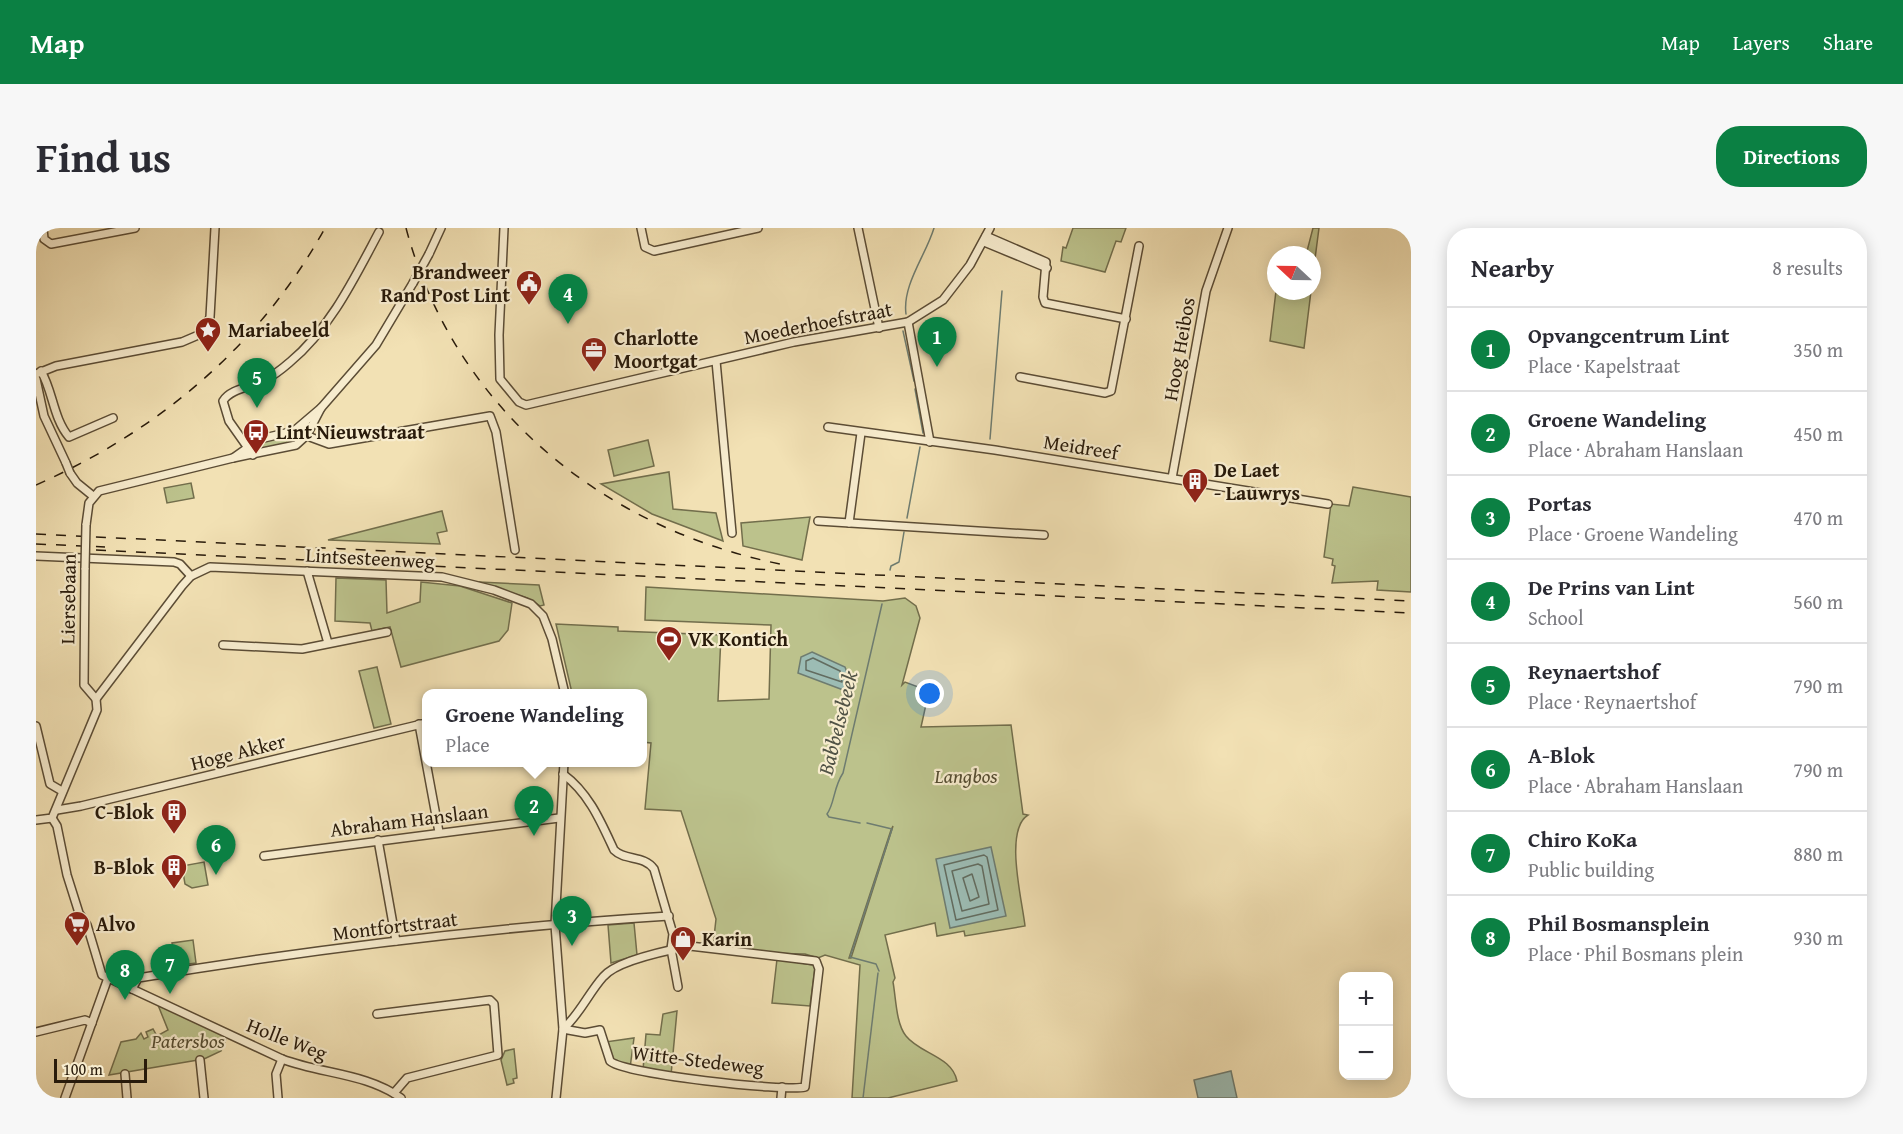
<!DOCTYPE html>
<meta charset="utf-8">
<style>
body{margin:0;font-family:"Gentium Book Plus",serif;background:#f7f7f7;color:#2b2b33}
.controls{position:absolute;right:18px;bottom:18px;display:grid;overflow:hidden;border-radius:12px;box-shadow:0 3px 15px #0003}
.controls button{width:54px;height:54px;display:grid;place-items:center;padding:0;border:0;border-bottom:2px solid #e1e1e2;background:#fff;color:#2b2b33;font:30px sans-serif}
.compass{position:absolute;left:1231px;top:18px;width:54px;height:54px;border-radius:50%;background:#fff;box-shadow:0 3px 15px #0003;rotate:292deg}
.scale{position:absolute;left:18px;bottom:15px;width:93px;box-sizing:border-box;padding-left:6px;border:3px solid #291b0b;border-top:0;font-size:16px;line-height:21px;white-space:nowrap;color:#291b0b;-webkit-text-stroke:4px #f7ecce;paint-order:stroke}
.you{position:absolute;left:894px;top:466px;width:21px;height:21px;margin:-15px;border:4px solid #fff;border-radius:50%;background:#1a73e8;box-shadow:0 0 0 9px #1a73e833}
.badge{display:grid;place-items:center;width:39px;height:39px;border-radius:50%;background:#0b8043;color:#fff;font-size:20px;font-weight:700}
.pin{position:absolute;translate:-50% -50px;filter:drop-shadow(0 2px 3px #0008)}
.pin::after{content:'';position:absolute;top:32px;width:21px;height:18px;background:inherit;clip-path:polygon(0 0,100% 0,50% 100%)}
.popup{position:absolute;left:386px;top:461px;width:225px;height:78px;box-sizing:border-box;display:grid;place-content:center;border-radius:12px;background:#fff;filter:drop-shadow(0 2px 4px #0005);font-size:20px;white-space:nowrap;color:#7c7c81}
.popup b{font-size:22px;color:#2b2b33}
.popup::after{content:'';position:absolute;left:50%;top:100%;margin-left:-12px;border:12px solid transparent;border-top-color:#fff}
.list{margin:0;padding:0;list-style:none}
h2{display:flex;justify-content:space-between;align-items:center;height:78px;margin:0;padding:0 24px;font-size:26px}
h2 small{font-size:20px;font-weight:400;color:#7c7c81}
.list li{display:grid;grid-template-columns:39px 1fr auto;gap:18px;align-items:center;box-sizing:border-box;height:84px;padding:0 24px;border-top:2px solid #e1e1e2}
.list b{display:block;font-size:22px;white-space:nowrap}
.list p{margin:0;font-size:20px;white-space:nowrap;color:#7c7c81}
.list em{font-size:20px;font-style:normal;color:#7c7c81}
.map{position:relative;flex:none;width:1375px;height:870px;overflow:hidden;border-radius:24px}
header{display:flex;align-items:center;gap:36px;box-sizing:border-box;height:84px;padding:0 30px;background:#0b8043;color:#fff}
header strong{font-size:28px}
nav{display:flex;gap:33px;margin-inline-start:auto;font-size:21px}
.intro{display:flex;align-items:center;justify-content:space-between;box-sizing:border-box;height:144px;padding:0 36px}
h1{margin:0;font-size:42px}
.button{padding:15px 27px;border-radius:24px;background:#0b8043;color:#fff;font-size:21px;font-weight:700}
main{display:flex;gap:36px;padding:0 36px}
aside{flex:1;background:#fff;border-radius:24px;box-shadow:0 3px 15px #0003}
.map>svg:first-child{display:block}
.green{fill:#bcc28c;stroke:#726e4c;stroke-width:1.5;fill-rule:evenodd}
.water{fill:#9cbcb4;stroke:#6e7c70;stroke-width:1.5}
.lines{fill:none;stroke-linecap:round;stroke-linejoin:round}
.shore{stroke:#626c60;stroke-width:1.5}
.stream{stroke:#6e7c70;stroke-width:1.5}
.minor-casing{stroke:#5b4c35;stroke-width:10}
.minor{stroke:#f7ecce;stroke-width:7}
.rail{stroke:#291b0b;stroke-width:1.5;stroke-dasharray:10 10;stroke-linecap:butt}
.minor-bridge-casing{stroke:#5b4c35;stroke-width:10;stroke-linecap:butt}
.minor-bridge{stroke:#f7ecce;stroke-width:7}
.labels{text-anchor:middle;stroke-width:4.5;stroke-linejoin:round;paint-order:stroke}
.poi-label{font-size:20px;font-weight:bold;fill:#291b0b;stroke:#f7ecce;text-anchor:start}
.street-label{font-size:20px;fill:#291b0b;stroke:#f7ecce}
.park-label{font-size:20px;font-style:italic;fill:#554d32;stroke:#f7ecce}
.water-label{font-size:21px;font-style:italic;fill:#515346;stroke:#f7ecce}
</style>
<header>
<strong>Map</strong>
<nav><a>Map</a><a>Layers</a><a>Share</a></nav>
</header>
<div class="intro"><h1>Find us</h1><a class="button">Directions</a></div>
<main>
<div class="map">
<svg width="1375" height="870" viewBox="0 0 1375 870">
<rect width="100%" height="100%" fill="#f2e1b4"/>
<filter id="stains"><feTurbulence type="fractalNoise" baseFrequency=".00333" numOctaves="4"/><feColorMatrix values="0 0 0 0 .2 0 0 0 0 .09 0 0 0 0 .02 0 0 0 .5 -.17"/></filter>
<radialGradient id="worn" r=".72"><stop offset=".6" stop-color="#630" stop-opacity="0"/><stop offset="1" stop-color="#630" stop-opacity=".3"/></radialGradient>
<!-- green -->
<g class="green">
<path d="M1037,0H1090L1085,14L1080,13L1069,44L1025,33L1027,19L1030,20Z"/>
<path d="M1277,0H1283L1276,54V27H1270Z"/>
<path d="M1240,63H1275L1268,120L1234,113Z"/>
<path d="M259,204L263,210L260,215L226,223L223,214Z"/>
<path d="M612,212L618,238L578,248L572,222Z"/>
<path d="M633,244L637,281L680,285L687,313L616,286L565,256Z"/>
<path d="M155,255L158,270L131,275L128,260Z"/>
<path d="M1317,259L1375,269V364L1341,362L1342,353L1296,355L1299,338L1296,337L1297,331L1288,329L1295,276L1313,278Z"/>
<path d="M406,283L411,303L401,305L404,316L292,312Z"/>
<path d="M774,289L766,332L707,318L705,295Z"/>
<path d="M300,350L350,352L351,385L384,374L385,354L424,358L476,375L472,402L463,413L365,439L354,399L336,403L334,395L299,393Z"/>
<path d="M443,354L503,357L508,377L504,378L491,370Z"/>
<path d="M610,359L847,373L869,370L880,378L884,390L866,457L869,454L893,463L885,499L975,497L987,586L992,587C968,602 986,671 989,698L929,708L928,703L901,708L899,695L849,707L859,750L857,754C860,770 860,796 870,808C884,826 916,828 921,853L852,870H816L824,737L789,727L782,730L769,726L724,725L677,718L680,691L645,583L609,581L615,515L606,514V466L536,465L520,396L582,399V403L685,407L682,473L733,471L735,397L609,392ZM857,598L815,730H813L855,602Z"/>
<path d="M341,439L355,496L338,500L323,443Z"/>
<path d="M168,634L172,657L156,660L149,656L146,638Z"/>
<path d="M598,695L601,727L575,735L572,697Z"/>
<path d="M157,712L160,735L139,738L136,715Z"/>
<path d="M741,731L777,737L779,739L774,778L736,775Z"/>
<path d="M122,777L191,809L185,823L168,831L73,847L85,814L100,811L105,805L108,811L112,809L110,804L117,801L121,808L132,802Z"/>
<path d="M641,783L635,847L607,842L610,806L624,807L627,786Z"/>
<path d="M598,810L594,840L578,835L569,814Z"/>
<path d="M478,821L481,850L477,851L478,855L471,857L465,832L469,823Z"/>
</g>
<!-- water -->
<g class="water">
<path d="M776,424L809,439L815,455L810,463L762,445L765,429Z"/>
<path d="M955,619L970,688L914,700L900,631Z"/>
<path d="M1195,843L1201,870H1162L1158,852Z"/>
</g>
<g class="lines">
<!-- shore -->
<g class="shore">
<path d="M777,430L804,443L806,454L770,442V433Z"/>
<path d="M948,627L951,629L962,682L920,692L908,637Z"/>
<path d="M942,636L946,638L953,676L926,683L916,643Z"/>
<path d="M936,646L943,669L934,673L927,650Z"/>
</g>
<!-- stream -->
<g class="stream">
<path d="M870,86C866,57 890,27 898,0"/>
<path d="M867,103L878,153"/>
<path d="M879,161L887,205"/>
<path d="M954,211L966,63"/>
<path d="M871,290L884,219"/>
<path d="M854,342L855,338L863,334L868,304"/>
<path d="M824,595L793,589L791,586C799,575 797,560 807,545L846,376"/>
<path d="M831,595L856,601L814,729L840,736L843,743"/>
<path d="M827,870L842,745"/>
</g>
<!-- minor casing -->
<g class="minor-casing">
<g id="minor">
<path d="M7,0L8,11L15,16L99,0"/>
<path d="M468,0L463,107L464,151L483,174L490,177L758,114L872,94L907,72L934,37L954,0"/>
<path d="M605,0L609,19L618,23L722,0"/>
<path d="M822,0L843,100"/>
<path d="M950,8L1010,34L1007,69L1009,75L1090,91"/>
<path d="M948,14L1011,40"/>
<path d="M393,26L405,0"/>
<path d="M872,94L894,214"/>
<path d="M680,133L696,305"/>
<path d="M5,143C17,163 17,190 33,209L77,190"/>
<path d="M0,146L20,138L146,114L167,105L174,89L179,0"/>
<path d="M984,149L1069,165L1075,163L1103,18"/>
<path d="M0,151L8,188L30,235"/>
<path d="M264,199L274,209L293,216L454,188L460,204L479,322"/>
<path d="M792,199L959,222L1292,276"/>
<path d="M217,227L193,193L187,173C194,161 215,159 227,153C237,148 246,141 254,134C294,101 319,49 343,4"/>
<path d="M197,230L224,211L258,203L285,180L340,117L377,55"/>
<path d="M34,245L41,255L57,268"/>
<path d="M1136,250L1170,63L1192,0"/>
<path d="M782,293L1008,307"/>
<path d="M813,295L825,205"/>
<path d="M50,297L53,275L63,263L197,230L260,217L271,207L285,180"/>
<path d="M0,328L138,334L144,336L155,348"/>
<path d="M271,343L292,415"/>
<path d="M187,417L266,421L351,404"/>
<path d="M60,471L146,358L155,348L174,339L406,349L458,362L495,376L507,388L516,411L529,466"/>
<path d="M383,496L403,604"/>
<path d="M0,498L14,556L26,563"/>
<path d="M527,546C553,565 565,594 578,622C589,633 608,627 618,641L637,706L635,721L642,759"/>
<path d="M21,582L45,578L390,495"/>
<path d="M16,590L21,598L31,647L43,685L51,697L66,747L246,831C285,846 330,845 365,870"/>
<path d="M0,592L16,590L61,482L60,471L48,457L49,340"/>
<path d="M342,612L360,713"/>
<path d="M228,628L523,590"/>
<path d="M654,718L780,733L783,741L769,859C750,864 587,846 574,833L564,802L549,805L527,801C544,786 552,766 567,749C580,733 633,722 654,718Z"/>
<path d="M96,761L102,750C277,721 455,699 633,688"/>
<path d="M341,786L454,772L458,776L462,827L371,850L358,865"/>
<path d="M0,804L49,792L56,795"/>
<path d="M164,832L168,870"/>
<path d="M89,846L91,870"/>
<path d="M29,870L72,750"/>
<path d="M242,870L240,846L246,831"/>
<path d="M520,870L527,801L519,697L528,534"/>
<path d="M745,870L746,859"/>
</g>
</g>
<!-- minor -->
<use href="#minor" class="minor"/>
<!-- rail -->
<g class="rail">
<path d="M370,0C418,180 566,300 744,336"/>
<path d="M0,257C122,203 224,118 289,0"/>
<path d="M0,306L1375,373"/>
<path d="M0,316L69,319"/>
<path d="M60,322L1375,385"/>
</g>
<!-- minor-bridge casing -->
<g class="minor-bridge-casing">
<g id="minor-bridge">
<path d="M377,55L393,26"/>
<path d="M30,235L34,245"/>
<path d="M49,340L50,297"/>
</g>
</g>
<!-- minor-bridge -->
<use href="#minor-bridge" class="minor-bridge"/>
</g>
<!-- icons -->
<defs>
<g id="civic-pin" transform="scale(1.35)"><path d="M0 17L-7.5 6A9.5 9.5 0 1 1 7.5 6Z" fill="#8f2418" stroke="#f7ecce"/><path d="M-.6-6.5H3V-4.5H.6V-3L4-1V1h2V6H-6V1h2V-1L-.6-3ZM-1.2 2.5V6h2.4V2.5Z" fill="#fff"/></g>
<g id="sight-pin" transform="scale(1.35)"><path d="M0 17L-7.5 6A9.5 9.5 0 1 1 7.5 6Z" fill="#8f2418" stroke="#f7ecce"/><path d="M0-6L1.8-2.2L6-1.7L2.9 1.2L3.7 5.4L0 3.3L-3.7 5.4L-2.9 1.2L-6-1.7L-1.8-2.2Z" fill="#fff"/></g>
<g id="office-pin" transform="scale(1.35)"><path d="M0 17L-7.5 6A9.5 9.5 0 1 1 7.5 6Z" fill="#8f2418" stroke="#f7ecce"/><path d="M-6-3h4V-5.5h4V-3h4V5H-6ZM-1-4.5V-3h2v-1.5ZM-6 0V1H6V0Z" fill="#fff"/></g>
<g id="bus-pin" transform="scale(1.35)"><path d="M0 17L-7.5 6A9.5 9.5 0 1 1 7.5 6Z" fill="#8f2418" stroke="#f7ecce"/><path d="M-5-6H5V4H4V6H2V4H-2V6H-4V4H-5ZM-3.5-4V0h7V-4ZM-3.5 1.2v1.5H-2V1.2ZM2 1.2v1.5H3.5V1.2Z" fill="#fff"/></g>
<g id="building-pin" transform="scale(1.35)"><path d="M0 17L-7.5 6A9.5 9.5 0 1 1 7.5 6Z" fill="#8f2418" stroke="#f7ecce"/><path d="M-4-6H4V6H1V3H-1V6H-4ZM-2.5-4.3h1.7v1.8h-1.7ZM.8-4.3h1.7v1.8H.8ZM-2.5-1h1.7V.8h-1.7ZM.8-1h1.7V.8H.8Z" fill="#fff"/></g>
<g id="stadium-pin" transform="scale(1.35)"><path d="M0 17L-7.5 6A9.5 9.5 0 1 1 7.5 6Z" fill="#8f2418" stroke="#f7ecce"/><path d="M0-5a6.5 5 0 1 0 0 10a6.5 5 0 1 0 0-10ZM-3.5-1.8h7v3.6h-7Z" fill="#fff"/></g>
<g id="supermarket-pin" transform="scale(1.35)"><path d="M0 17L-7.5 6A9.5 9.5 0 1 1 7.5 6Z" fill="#8f2418" stroke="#f7ecce"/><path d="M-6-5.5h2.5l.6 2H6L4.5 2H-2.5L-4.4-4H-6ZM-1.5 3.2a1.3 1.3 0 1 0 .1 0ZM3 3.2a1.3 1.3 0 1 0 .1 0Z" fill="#fff"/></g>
<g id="shop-pin" transform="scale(1.35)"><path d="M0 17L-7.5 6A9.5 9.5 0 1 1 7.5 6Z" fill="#8f2418" stroke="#f7ecce"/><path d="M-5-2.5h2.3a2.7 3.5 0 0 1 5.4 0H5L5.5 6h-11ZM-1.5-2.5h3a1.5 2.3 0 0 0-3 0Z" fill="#fff"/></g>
</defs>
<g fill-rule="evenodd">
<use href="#civic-pin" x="493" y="55"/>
<use href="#sight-pin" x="172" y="102"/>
<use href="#office-pin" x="558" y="122"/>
<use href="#bus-pin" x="220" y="204"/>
<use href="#building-pin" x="1159" y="253"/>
<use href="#stadium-pin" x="633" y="411"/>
<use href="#building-pin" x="138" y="584"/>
<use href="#building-pin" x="138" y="639"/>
<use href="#supermarket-pin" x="41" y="696"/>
<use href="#shop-pin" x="647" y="711"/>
</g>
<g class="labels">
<!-- poi labels -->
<g class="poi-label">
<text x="474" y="51" text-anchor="end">Brandweer<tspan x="474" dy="23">Rand Post Lint</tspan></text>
<text x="192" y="109">Mariabeeld</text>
<text x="578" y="117">Charlotte<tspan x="578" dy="23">Moortgat</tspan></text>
<text x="240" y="211">Lint Nieuwstraat</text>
<text x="1178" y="249">De Laet<tspan x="1178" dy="23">- Lauwrys</tspan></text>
<text x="652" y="418">VK Kontich</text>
<text x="118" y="591" text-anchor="end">C-Blok</text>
<text x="118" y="646" text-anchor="end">B-Blok</text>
<text x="60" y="703">Alvo</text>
<text x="666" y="718">Karin</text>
</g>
<!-- street labels -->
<g class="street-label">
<text transform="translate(782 95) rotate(-11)" y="7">Moederhoefstraat</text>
<text transform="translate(1143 121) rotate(-80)" y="7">Hoog Heibos</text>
<text transform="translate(1045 219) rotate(9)" y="7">Meidreef</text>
<text transform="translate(334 330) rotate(3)" y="7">Lintsesteenweg</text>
<text transform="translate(32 371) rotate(-89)" y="7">Liersebaan</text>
<text transform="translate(202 524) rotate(-14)" y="7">Hoge Akker</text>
<text transform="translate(373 592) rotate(-7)" y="7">Abraham Hanslaan</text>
<text transform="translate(359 698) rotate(-7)" y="7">Montfortstraat</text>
<text transform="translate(251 811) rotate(21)" y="7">Holle Weg</text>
<text transform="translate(662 832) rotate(7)" y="7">Witte-Stedeweg</text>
</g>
<!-- park labels -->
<g class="park-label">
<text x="930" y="555">Langbos</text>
<text x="152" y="820">Patersbos</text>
</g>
<!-- water labels -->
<g class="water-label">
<text transform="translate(802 495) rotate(-76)" y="7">Babbelsebeek</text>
</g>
</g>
<rect width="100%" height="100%" filter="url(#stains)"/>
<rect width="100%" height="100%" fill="url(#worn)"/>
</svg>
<div class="controls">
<button>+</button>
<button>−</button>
</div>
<svg class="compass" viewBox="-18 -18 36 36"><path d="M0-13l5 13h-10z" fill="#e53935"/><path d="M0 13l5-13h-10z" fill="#7c7c81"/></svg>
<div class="scale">100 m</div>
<div class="you"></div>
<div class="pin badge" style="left:901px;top:139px">1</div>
<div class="pin badge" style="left:498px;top:608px">2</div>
<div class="popup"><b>Groene Wandeling</b>Place</div>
<div class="pin badge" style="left:536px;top:718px">3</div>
<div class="pin badge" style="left:532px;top:96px">4</div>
<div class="pin badge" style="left:221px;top:180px">5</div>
<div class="pin badge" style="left:180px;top:647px">6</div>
<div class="pin badge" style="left:134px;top:766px">7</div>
<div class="pin badge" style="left:89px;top:772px">8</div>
</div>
<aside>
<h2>Nearby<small>8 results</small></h2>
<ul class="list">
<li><span class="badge">1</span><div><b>Opvangcentrum Lint</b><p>Place · Kapelstraat</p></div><em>350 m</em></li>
<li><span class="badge">2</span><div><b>Groene Wandeling</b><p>Place · Abraham Hanslaan</p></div><em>450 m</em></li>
<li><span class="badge">3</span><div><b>Portas</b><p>Place · Groene Wandeling</p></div><em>470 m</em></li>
<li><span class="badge">4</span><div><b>De Prins van Lint</b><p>School</p></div><em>560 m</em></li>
<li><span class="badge">5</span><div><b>Reynaertshof</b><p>Place · Reynaertshof</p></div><em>790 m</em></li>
<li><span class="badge">6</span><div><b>A-Blok</b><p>Place · Abraham Hanslaan</p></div><em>790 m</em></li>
<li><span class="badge">7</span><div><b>Chiro KoKa</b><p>Public building</p></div><em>880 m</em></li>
<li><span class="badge">8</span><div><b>Phil Bosmansplein</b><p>Place · Phil Bosmans plein</p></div><em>930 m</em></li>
</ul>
</aside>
</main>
